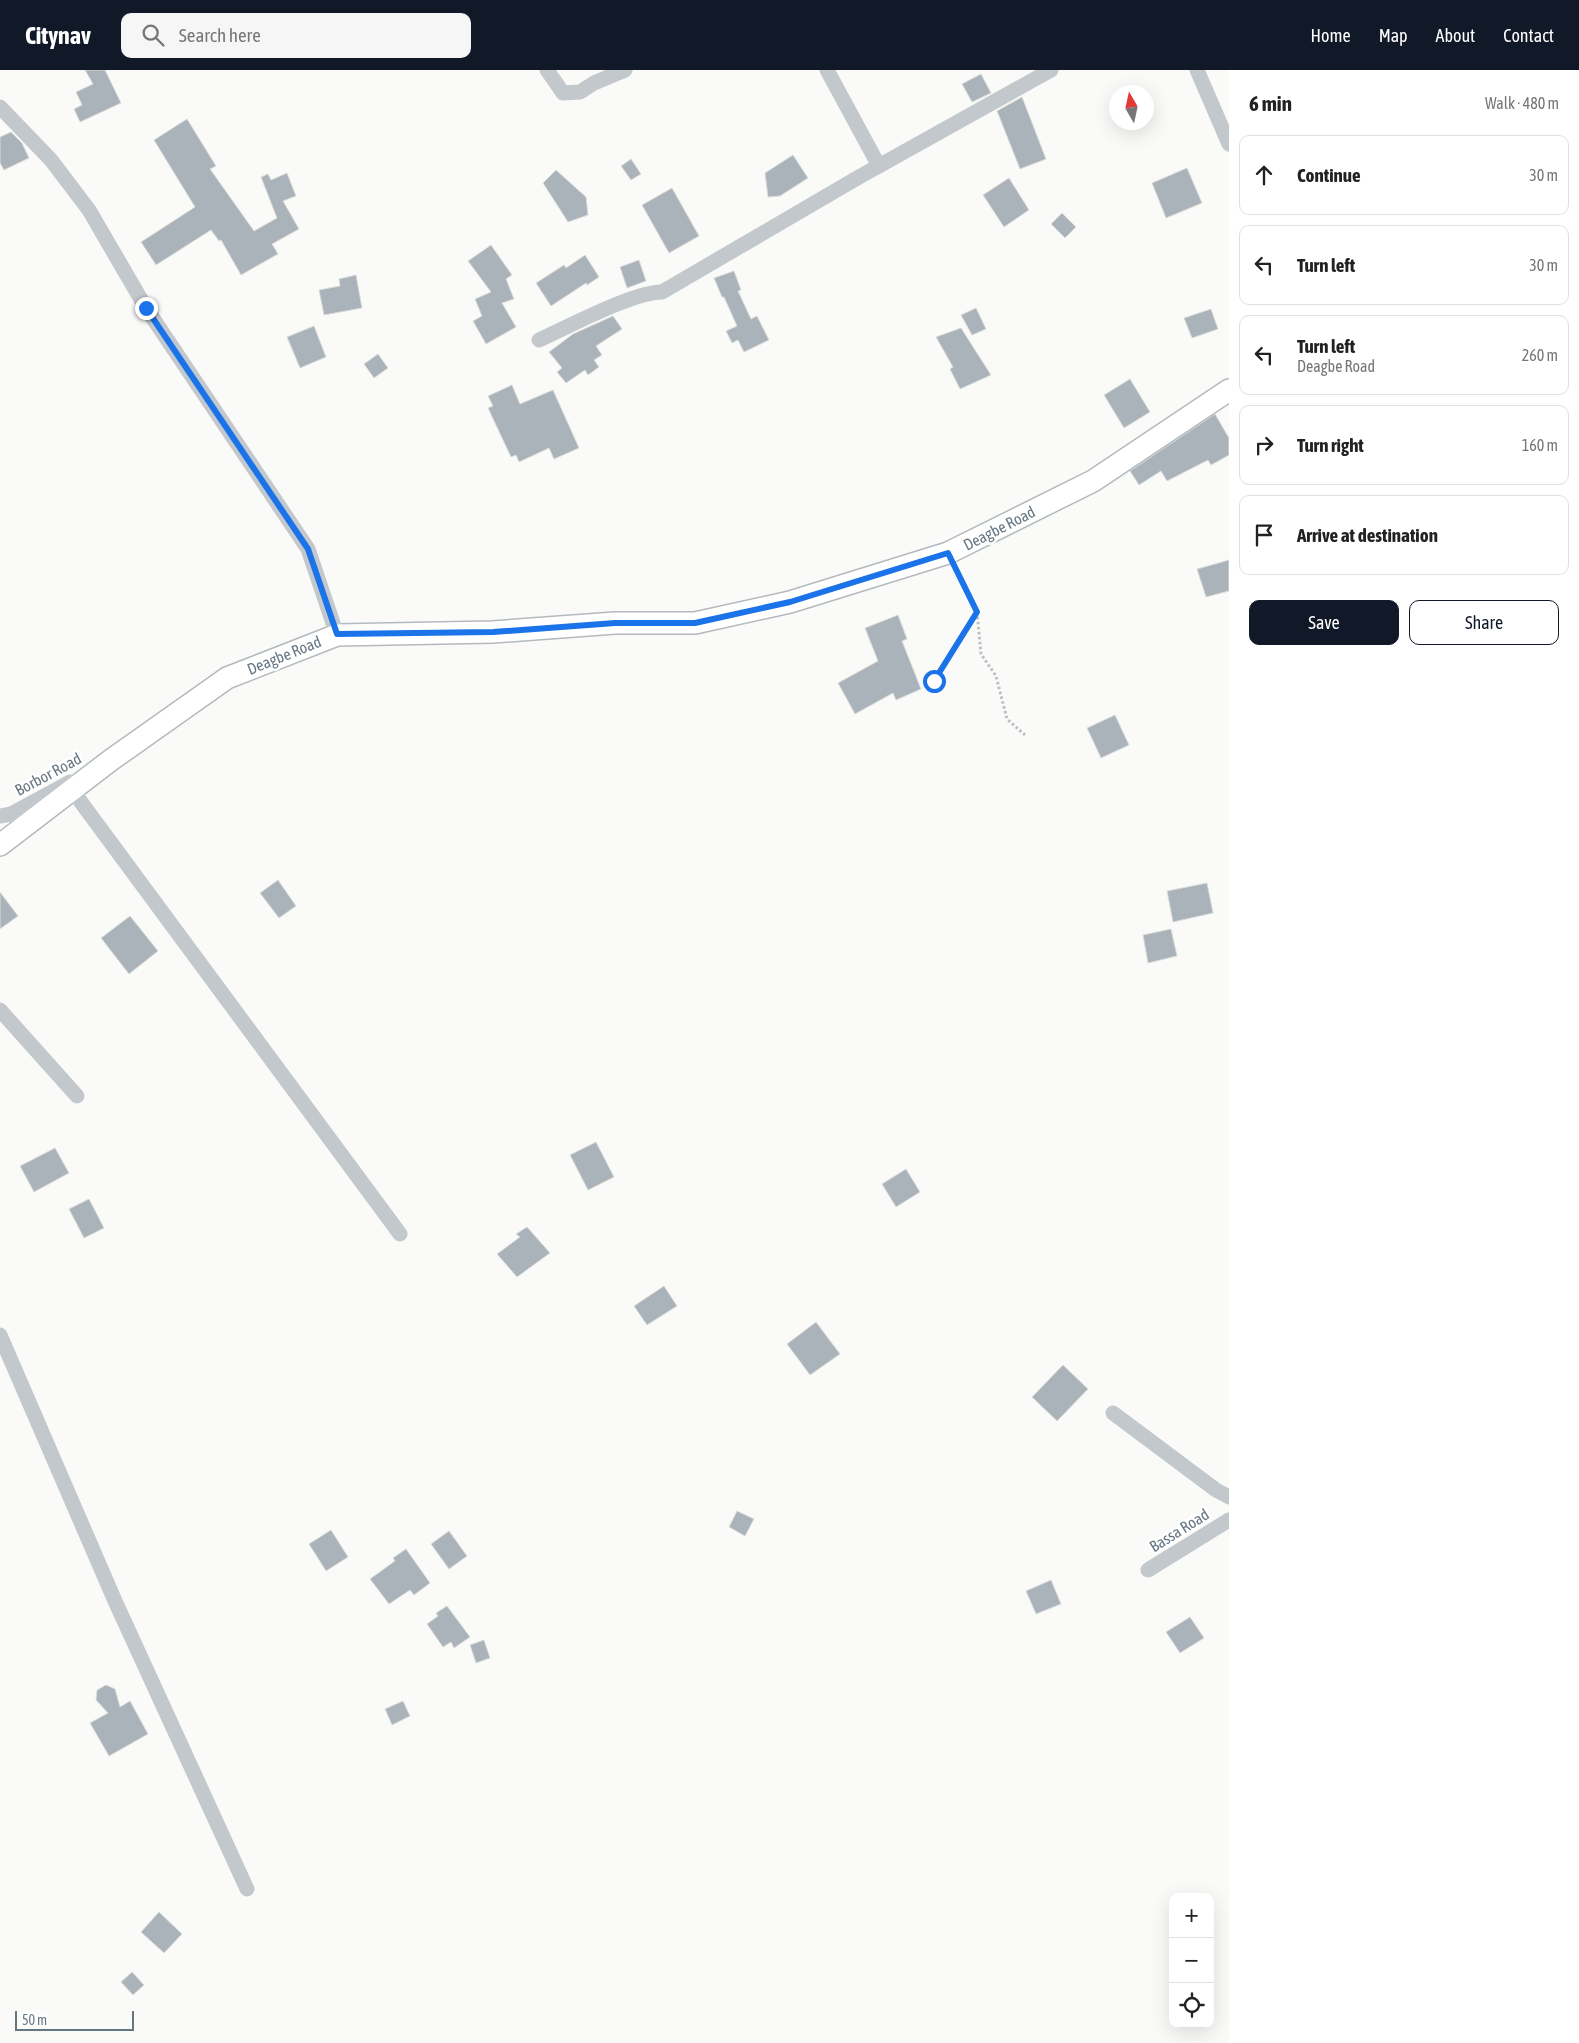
<!DOCTYPE html>
<meta charset="utf-8">
<style>
body{margin:0;font-family:"Asap Condensed",sans-serif;background:#f6f6f6;color:#222}
.controls{position:absolute;right:15px;bottom:15px;display:grid;overflow:hidden;border-radius:10px;box-shadow:0 5px 20px #0002}
.controls button{width:45px;height:45px;display:grid;place-items:center;padding:0;border:0;border-bottom:1px solid #e0e0e0;background:#fff;color:#222;font:25px sans-serif}
.compass{position:absolute;left:1109px;top:15px;width:45px;height:45px;border-radius:50%;background:#fff;box-shadow:0 5px 20px #0002;rotate:351deg}
.scale{position:absolute;left:15px;bottom:12px;width:119px;box-sizing:border-box;padding-left:5px;border:2px solid #657683;border-top:0;font-size:14px;line-height:18px;white-space:nowrap;color:#657683;-webkit-text-stroke:4px #fff;paint-order:stroke}
.stop{position:absolute;width:15px;height:15px;margin:-11px;border:4px solid #1a73e8;border-radius:50%;background:#fff}
.stop.end{background:#1a73e8;border-color:#fff;box-shadow:0 1px 5px #0008}
.list{margin:0;padding:0;list-style:none}
h2{display:flex;justify-content:space-between;align-items:center;height:65px;margin:0;padding:0 20px;font-size:21px}
h2 small{font-size:16px;font-weight:400;color:#767676}
.list li{display:grid;grid-template-columns:32px 1fr auto;gap:15px;align-items:center;box-sizing:border-box;height:80px;margin:0 10px 10px;padding:0 10px;border:1px solid #e0e0e0;border-radius:10px}
.list b{display:block;font-size:19px;white-space:nowrap}
.list p{margin:0;font-size:16px;white-space:nowrap;color:#767676}
.list em{font-size:16px;font-style:normal;color:#767676}
.actions{display:flex;gap:10px;padding:15px 20px}
.actions a{flex:1;padding:11px 0;border:1px solid #111827;border-radius:10px;text-align:center;font-size:18px;color:#111827}
.actions .main{background:#111827;color:#fff}
.icon{flex:none;width:28px;height:28px;fill:none;stroke:currentColor;stroke-width:2;stroke-linecap:round;stroke-linejoin:round}
.map{position:relative;flex:none;width:1229px;height:1973px;overflow:hidden}
header{display:flex;align-items:center;gap:30px;box-sizing:border-box;height:70px;padding:0 25px;background:#111827;color:#fff}
header strong{font-size:24px}
nav{display:flex;gap:28px;margin-inline-start:auto;font-size:18px}
.search{width:350px;height:45px;background:#f6f6f6;display:flex;align-items:center;gap:12px;box-sizing:border-box;padding:0 18px;border-radius:10px;color:#767676;font-size:19px}
main{display:flex}
aside{flex:1;background:#fff}
.map>svg:first-child{display:block}
.building{fill:#aab3b9;stroke:#dcdcda}
.lines{fill:none;stroke-linecap:round;stroke-linejoin:round}
.secondary-casing{stroke:#b3babf;stroke-width:24}
.path{stroke:#bbbfc2;stroke-width:3;stroke-dasharray:2.5 2.5;stroke-linecap:butt}
.street{stroke:#c3c8cc;stroke-width:15}
.secondary{stroke:#fff;stroke-width:21}
.route{stroke:#1a73e8;stroke-width:6}
.labels{text-anchor:middle;stroke-width:5;stroke-linejoin:round;paint-order:stroke}
.street-label{font-size:16px;fill:#657683;stroke:#fff}
</style>
<header>
<strong>Citynav</strong>
<div class="search"><svg class="icon" aria-label="search" viewBox="0 0 24 24"><circle cx="10" cy="10" r="6"/><path d="M15 15l6 6"/></svg>Search here</div>
<nav><a>Home</a><a>Map</a><a>About</a><a>Contact</a></nav>
</header>
<main>
<div class="map">
<svg width="1229" height="1973" viewBox="0 0 1229 1973">
<rect width="100%" height="100%" fill="#fafaf8"/>
<!-- building -->
<g class="building">
<path d="M85,0H105L121,33L80,52L74,39L82,35L76,22L93,14Z"/>
<path d="M981,4L991,23L972,32L962,14Z"/>
<path d="M1022,27L1046,89L1020,99L997,41Z"/>
<path d="M187,49L216,96L210,99L254,161L277,148L261,107L268,104L271,110L287,103L296,126L283,131L299,159L272,174L278,184L241,205L221,170L219,171L211,160L156,195L141,172L195,137L154,70Z"/>
<path d="M11,62L22,73L29,88L4,100L0,93V67Z"/>
<path d="M793,85L808,108L780,126L768,127L765,103Z"/>
<path d="M631,89L641,104L631,110L621,96Z"/>
<path d="M1187,98L1202,133L1166,148L1152,113Z"/>
<path d="M556,100L586,127L588,145L568,152L543,113Z"/>
<path d="M1009,108L1029,140L1004,157L983,125Z"/>
<path d="M672,118L699,166L669,183L642,135Z"/>
<path d="M1062,143L1076,157L1065,168L1051,154Z"/>
<path d="M491,175L512,205L506,209L514,229L502,233L516,257L486,274L473,251L482,246L475,229L491,222L468,191Z"/>
<path d="M585,185L599,207L587,215L586,213L551,236L536,213L564,195L566,198Z"/>
<path d="M639,190L646,211L627,218L620,197Z"/>
<path d="M734,201L741,220L738,221L751,249L757,246L769,270L744,282L738,270L732,273L726,261L737,256L724,227H722L714,208Z"/>
<path d="M356,205L362,238L324,245L319,220L340,216L339,209Z"/>
<path d="M976,238L986,259L972,265L961,245Z"/>
<path d="M1211,239L1218,259L1192,268L1184,248Z"/>
<path d="M613,246L622,259L596,276L602,285L594,290L599,297L588,305L585,300L566,313L557,302L562,298L549,282L573,264Z"/>
<path d="M314,256L326,287L300,298L287,267Z"/>
<path d="M961,258L991,305L960,319L950,299L953,297L936,267Z"/>
<path d="M378,284L388,298L374,308L364,294Z"/>
<path d="M1130,309L1150,342L1124,358L1104,325Z"/>
<path d="M512,315L520,334L553,320L579,378L554,389L549,378L519,392L516,385L511,387L488,338L493,336L488,326Z"/>
<path d="M1215,344L1229,368V385L1211,395L1208,390L1167,411L1161,401L1139,415L1130,401Z"/>
<path d="M1229,490V521L1206,527L1197,499Z"/>
<path d="M898,545L907,569L902,571L921,619L896,630L893,623L855,644L838,613L878,591L865,558Z"/>
<path d="M1115,645L1129,675L1101,688L1087,658Z"/>
<path d="M278,810L296,836L279,848L260,823Z"/>
<path d="M1207,813L1213,843L1173,852L1167,821Z"/>
<path d="M0,822L18,846L0,859Z"/>
<path d="M130,846L158,881L129,904L101,868Z"/>
<path d="M1171,859L1177,886L1148,893L1143,865Z"/>
<path d="M596,1072L614,1107L588,1120L570,1085Z"/>
<path d="M55,1078L69,1103L34,1122L20,1096Z"/>
<path d="M906,1099L920,1122L896,1137L882,1114Z"/>
<path d="M89,1129L104,1158L84,1168L69,1139Z"/>
<path d="M527,1157L550,1183L517,1207L497,1184L520,1167L516,1164Z"/>
<path d="M664,1216L677,1236L647,1255L634,1236Z"/>
<path d="M816,1252L840,1284L810,1305L787,1274Z"/>
<path d="M1063,1295L1088,1319L1057,1351L1032,1327Z"/>
<path d="M737,1441L754,1449L745,1466L729,1457Z"/>
<path d="M331,1460L348,1487L326,1501L309,1474Z"/>
<path d="M449,1461L467,1486L449,1499L431,1474Z"/>
<path d="M406,1479L430,1513L414,1525L410,1520L389,1534L370,1509L395,1491L393,1488Z"/>
<path d="M1051,1510L1061,1534L1036,1544L1026,1521Z"/>
<path d="M447,1536L470,1567L454,1578L451,1572L443,1577L427,1554L438,1546L436,1543Z"/>
<path d="M1190,1547L1204,1568L1180,1583L1166,1562Z"/>
<path d="M484,1570L490,1588L476,1593L470,1575Z"/>
<path d="M106,1615L115,1619L120,1637L130,1631L148,1664L109,1686L90,1653L108,1643L96,1630L97,1620Z"/>
<path d="M403,1631L410,1646L392,1655L385,1639Z"/>
<path d="M159,1842L182,1864L164,1883L141,1862Z"/>
<path d="M132,1902L144,1915L133,1925L121,1912Z"/>
</g>
<g class="lines">
<!-- secondary casing -->
<g class="secondary-casing">
<path id="secondary" d="M0,775L111,690L227,608L337,565L493,562L615,553H695L790,532L948,483L1093,411L1229,320"/>
</g>
<!-- path -->
<g class="path">
<path d="M955,497L977,542L981,584L996,606L1007,649L1025,665"/>
<path d="M934,611L976,542"/>
</g>
<!-- street -->
<g class="street">
<path d="M547,0L563,23L580,22L594,13L625,0"/>
<path d="M827,0L879,96"/>
<path d="M1197,0L1229,74"/>
<path d="M0,37L51,90L89,140L146,238L308,479L337,565"/>
<path d="M539,270C568,257 633,222 662,222L859,107L1051,0"/>
<path d="M72,720L400,1164"/>
<path d="M0,746L11,744L70,712"/>
<path d="M0,940L77,1026"/>
<path d="M0,1265L115,1531L247,1819"/>
<path d="M1113,1343L1216,1420L1229,1427"/>
<path d="M1148,1500L1229,1450"/>
</g>
<!-- secondary -->
<use href="#secondary" class="secondary"/>
</g>
<g class="lines">
<!-- route -->
<path class="route" d="M146,238L308,479L337,564L493,562L615,553H695L790,532L948,483L977,542L934,611"/>
</g>
<g class="labels">
<!-- street labels -->
<g class="street-label">
<text transform="translate(999 458) rotate(-27)" y="6">Deagbe Road</text>
<text transform="translate(284 585) rotate(-22)" y="6">Deagbe Road</text>
<text transform="translate(48 704) rotate(-28)" y="6">Borbor Road</text>
<text transform="translate(1179 1460) rotate(-32)" y="6">Bassa Road</text>
</g>
</g>
</svg>
<div class="controls">
<button>+</button>
<button>−</button>
<button><svg class="icon" aria-label="locate" viewBox="0 0 24 24"><circle cx="12" cy="12" r="6"/><path d="M12 2v4M12 18v4M2 12h4M18 12h4"/></svg></button>
</div>
<svg class="compass" viewBox="-18 -18 36 36"><path d="M0-13l5 13h-10z" fill="#e53935"/><path d="M0 13l5-13h-10z" fill="#767676"/></svg>
<div class="scale">50 m</div>
<div class="stop" style="left:934px;top:611px"></div>
<div class="stop end" style="left:146px;top:238px"></div>
</div>
<aside>
<h2>6 min<small>Walk · 480 m</small></h2>
<ul class="list">
<li><svg class="icon" aria-label="ahead" viewBox="0 0 24 24"><path d="M12 20V5M6 11l6-6 6 6"/></svg><div><b>Continue</b></div><em>30 m</em></li>
<li><svg class="icon" aria-label="left" viewBox="0 0 24 24"><path d="M17 20v-9H6M10 6l-5 5 5 5"/></svg><div><b>Turn left</b></div><em>30 m</em></li>
<li><svg class="icon" aria-label="left" viewBox="0 0 24 24"><path d="M17 20v-9H6M10 6l-5 5 5 5"/></svg><div><b>Turn left</b><p>Deagbe Road</p></div><em>260 m</em></li>
<li><svg class="icon" aria-label="right" viewBox="0 0 24 24"><path d="M7 20v-9h11M14 6l5 5-5 5"/></svg><div><b>Turn right</b></div><em>160 m</em></li>
<li><svg class="icon" aria-label="arrive" viewBox="0 0 24 24"><path d="M6 21V4h12l-3 4 3 4H6"/></svg><div><b>Arrive at destination</b></div></li>
</ul>
<div class="actions"><a class="main">Save</a><a>Share</a></div>
</aside>
</main>
